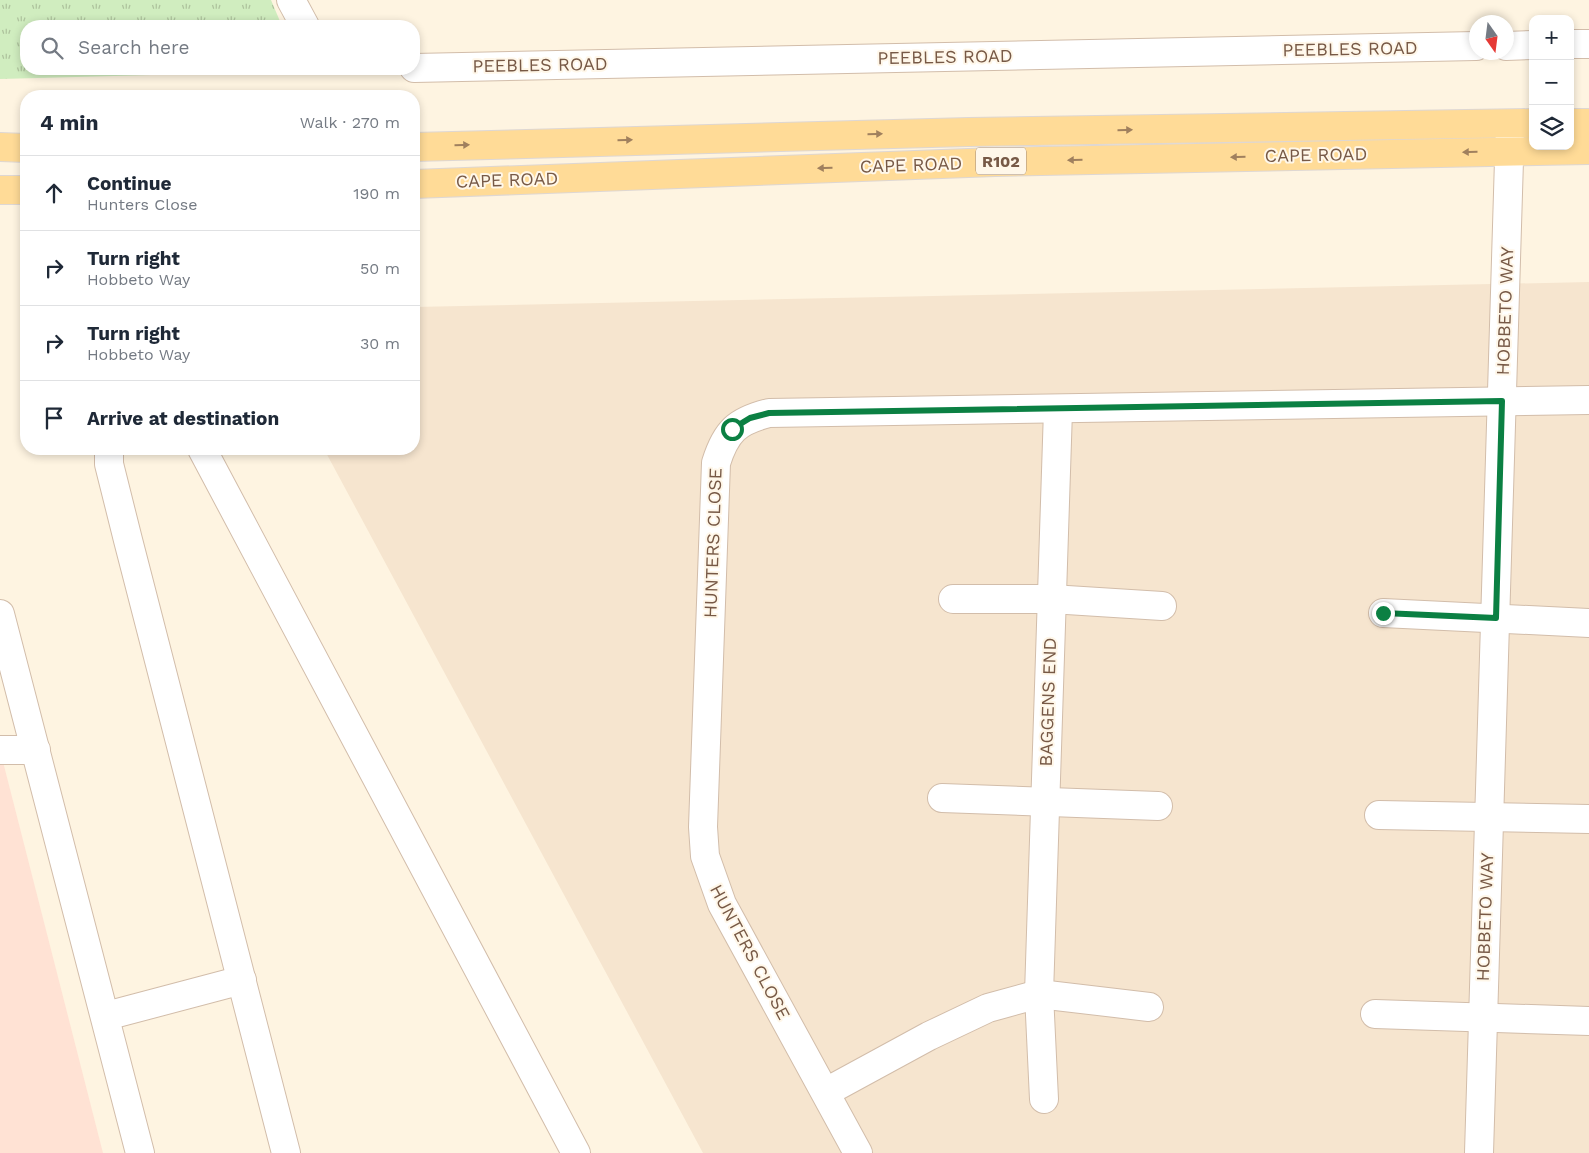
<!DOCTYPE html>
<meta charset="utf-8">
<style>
body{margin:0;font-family:"Work Sans",sans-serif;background:#f6f6f7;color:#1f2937}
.controls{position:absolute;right:15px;top:15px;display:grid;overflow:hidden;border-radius:10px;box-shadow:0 2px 8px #0003}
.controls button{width:45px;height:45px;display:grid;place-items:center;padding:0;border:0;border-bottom:1px solid #e0e1e3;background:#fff;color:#1f2937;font:25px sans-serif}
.compass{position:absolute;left:1469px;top:15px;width:45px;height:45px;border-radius:50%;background:#fff;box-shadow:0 2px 8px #0003;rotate:166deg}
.stop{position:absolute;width:15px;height:15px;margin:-11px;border:4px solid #0b8043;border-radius:50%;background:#fff}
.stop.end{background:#0b8043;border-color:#fff;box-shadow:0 1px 5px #0008}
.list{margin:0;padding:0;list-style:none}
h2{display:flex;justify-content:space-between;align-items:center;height:65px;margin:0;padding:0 20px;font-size:21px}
h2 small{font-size:16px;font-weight:400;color:#747a83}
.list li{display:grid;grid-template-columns:32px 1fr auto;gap:15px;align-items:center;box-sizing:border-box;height:75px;padding:0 20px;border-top:1px solid #e0e1e3}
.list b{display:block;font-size:19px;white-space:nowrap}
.list p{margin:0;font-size:16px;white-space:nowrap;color:#747a83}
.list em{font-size:16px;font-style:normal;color:#747a83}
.icon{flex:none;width:28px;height:28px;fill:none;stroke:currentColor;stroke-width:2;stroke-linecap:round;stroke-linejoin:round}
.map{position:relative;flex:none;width:1589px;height:1153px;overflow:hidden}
.search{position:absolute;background:#fff;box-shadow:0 2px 8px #0003;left:20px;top:20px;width:400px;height:55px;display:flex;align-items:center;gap:12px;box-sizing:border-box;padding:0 18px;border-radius:20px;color:#747a83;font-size:19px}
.panel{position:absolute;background:#fff;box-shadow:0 2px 8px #0003;left:20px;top:90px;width:400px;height:365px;border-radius:20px}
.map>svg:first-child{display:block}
.residential{fill:#f6e5cf}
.commercial{fill:#ffe2d4}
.park{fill:url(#park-tufts)}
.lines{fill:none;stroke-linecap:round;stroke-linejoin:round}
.minor-casing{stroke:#d2bdaa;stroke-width:30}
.major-casing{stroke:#ded7d3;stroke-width:30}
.minor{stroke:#fff;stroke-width:28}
.major{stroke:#ffdb97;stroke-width:28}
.oneway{fill:#a0805e}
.route{stroke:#0b8043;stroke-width:6}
.labels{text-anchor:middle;stroke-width:4;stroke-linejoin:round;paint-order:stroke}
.shield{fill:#fff7e9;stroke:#a08877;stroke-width:1}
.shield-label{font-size:16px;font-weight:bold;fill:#775946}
.street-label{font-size:18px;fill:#775946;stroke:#fff7e9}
</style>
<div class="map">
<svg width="1589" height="1153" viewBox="0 0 1589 1153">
<defs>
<pattern id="park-tufts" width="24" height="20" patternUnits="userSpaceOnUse" patternTransform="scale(1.25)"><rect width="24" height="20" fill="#d0edbf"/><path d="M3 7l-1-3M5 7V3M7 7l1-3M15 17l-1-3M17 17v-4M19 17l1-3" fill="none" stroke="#aec39d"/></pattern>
</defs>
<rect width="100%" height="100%" fill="#fef4e1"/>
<!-- residential -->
<path class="residential" d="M1589,282V1153H703L324,449H414V307Z"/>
<!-- commercial -->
<path class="commercial" d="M0,750L103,1153H0Z"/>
<!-- park -->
<path class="park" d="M0,0H271L282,26H26V69H301L302,71L0,79Z"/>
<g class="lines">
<!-- minor casing -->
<g class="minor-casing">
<g id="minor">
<path d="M291,0L305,26"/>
<path d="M1570,44H1589"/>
<path d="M1506,46L1533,45"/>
<path d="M414,68L1476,46"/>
<path d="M109,449V464L128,540L286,1153"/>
<path d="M202,449L576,1153"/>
<path d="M953,599H1051L1162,606"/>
<path d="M1383,613L1589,623"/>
<path d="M0,614L140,1153"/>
<path d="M0,750H36"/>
<path d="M942,798L1158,806"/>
<path d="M1379,815L1589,819"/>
<path d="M1375,1014L1589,1021"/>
<path d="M106,1016L242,980"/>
<path d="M826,1092L929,1036L988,1008L1039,994L1149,1007"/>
<path d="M1044,1099L1039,994L1058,410"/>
<path d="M858,1153L722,904L705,856L703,827L716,463C726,431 737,421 769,413L1589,400"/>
<path d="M1479,1153L1510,127"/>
</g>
</g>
<!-- major casing -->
<g class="major-casing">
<g id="major">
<path d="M1570,123H1589"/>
<path d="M0,147L26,148"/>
<path d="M414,147L969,132L1533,123"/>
<path d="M414,184L995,162L1589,150"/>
<path d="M0,190H26"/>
</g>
</g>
<!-- minor -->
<use href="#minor" class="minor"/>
<!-- major -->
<use href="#major" class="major"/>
</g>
<!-- one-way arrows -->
<defs><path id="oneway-solid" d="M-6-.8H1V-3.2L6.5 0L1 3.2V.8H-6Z" transform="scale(1.25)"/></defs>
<g class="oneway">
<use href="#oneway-solid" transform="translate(1125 130) rotate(-1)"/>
<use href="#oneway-solid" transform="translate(875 134) rotate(-1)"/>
<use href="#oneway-solid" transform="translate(625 140) rotate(-2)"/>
<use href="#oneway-solid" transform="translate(462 145) rotate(-2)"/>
<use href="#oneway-solid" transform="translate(1470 152) rotate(179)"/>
<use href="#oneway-solid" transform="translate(1238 157) rotate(179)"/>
<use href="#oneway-solid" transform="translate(1075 160) rotate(179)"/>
<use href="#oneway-solid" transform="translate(825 168) rotate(178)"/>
</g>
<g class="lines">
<!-- route -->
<path class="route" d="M732,429L750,418L769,413L1502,401L1496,618L1383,613"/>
</g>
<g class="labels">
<!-- shield labels -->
<rect class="shield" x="976" y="147.5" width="50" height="27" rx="4"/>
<g class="shield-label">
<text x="1001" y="167">R102</text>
</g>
<!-- street labels -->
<g class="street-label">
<text transform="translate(1350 49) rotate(-1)" y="6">PEEBLES ROAD</text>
<text transform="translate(945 57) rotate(-1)" y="6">PEEBLES ROAD</text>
<text transform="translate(540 65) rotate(-1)" y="6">PEEBLES ROAD</text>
<text transform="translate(1316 155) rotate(-1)" y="6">CAPE ROAD</text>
<text transform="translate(911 165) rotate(-2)" y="6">CAPE ROAD</text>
<text transform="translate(507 180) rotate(-2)" y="6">CAPE ROAD</text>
<text transform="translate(1505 311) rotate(-88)" y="6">HOBBETO WAY</text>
<text transform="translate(713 543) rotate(-88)" y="6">HUNTERS CLOSE</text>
<text transform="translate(1048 702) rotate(-88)" y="6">BAGGENS END</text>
<text transform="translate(1485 917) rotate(-88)" y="6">HOBBETO WAY</text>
<text transform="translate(750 952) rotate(62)" y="6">HUNTERS CLOSE</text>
</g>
</g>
</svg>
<div class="controls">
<button>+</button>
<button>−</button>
<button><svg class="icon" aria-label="layers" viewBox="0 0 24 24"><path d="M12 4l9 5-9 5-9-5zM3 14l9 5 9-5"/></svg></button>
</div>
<svg class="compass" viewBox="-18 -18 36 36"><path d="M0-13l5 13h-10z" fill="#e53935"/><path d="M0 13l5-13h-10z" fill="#747a83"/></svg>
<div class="stop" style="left:732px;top:429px"></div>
<div class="stop end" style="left:1383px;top:613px"></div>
<div class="search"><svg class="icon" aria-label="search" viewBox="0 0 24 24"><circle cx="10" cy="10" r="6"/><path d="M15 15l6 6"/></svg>Search here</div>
<section class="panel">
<h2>4 min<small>Walk · 270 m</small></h2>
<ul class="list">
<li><svg class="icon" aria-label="ahead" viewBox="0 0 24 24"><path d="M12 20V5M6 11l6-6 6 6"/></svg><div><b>Continue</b><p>Hunters Close</p></div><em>190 m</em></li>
<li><svg class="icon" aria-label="right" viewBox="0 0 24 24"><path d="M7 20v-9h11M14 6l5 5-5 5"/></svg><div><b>Turn right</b><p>Hobbeto Way</p></div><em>50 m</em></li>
<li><svg class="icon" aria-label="right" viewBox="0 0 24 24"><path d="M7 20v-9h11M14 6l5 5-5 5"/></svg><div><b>Turn right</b><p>Hobbeto Way</p></div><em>30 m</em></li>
<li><svg class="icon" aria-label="arrive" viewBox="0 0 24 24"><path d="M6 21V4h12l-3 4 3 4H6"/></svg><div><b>Arrive at destination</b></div></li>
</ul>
</section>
</div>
